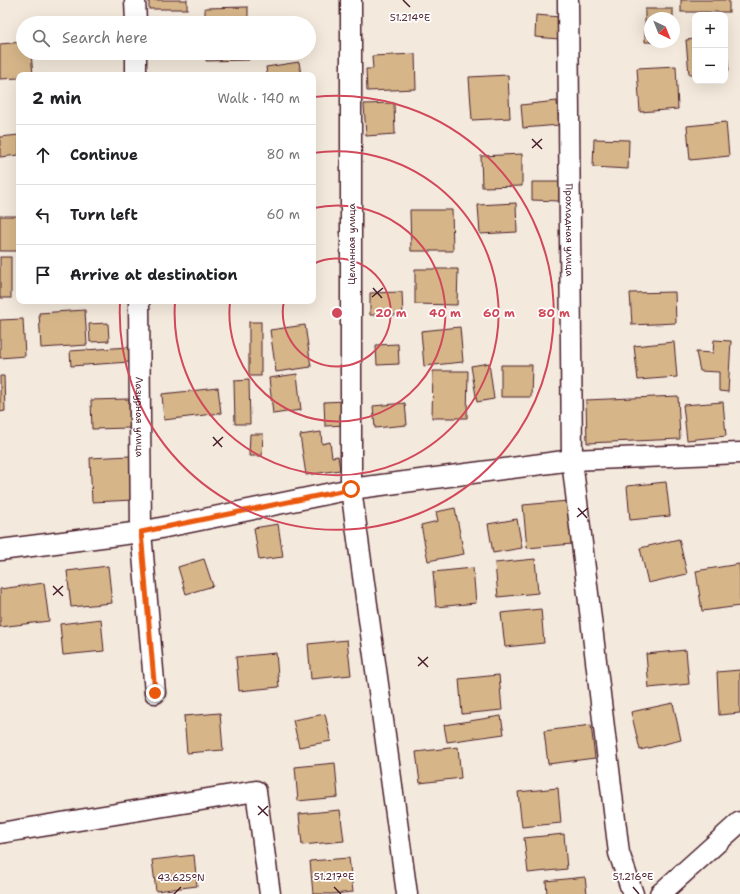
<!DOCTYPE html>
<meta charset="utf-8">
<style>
body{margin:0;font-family:"Shantell Sans",sans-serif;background:#f2f2f2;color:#202124}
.controls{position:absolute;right:12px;top:12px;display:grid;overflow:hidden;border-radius:8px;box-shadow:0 4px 16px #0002}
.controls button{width:36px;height:36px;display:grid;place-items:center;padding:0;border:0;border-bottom:1px solid #e0e0e0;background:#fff;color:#202124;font:20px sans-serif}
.compass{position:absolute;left:644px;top:12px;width:36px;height:36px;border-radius:50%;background:#fff;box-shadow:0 4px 16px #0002;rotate:137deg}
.stop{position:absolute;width:12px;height:12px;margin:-9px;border:3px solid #ea580c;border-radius:50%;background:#fff}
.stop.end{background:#ea580c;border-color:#fff;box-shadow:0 1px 4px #0008}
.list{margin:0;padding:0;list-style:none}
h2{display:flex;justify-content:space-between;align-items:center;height:52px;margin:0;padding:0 16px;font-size:17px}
h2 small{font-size:13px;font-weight:400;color:#757577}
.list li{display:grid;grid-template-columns:26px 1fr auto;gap:12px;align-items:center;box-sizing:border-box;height:60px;padding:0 16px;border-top:1px solid #e0e0e0}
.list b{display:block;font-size:15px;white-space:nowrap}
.list em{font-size:13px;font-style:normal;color:#757577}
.icon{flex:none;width:22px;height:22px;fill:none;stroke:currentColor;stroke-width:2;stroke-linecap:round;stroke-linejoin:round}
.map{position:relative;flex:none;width:740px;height:894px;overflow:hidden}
.search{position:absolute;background:#fff;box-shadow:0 4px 16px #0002;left:16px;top:16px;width:300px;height:44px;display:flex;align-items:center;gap:10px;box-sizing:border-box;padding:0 14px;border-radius:22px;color:#757577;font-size:15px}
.panel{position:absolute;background:#fff;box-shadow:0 4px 16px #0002;left:16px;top:72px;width:300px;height:232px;border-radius:8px}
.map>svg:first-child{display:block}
.building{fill:#d6b689;stroke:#4a1f2b}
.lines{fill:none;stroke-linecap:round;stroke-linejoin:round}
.minor-casing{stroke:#4a1f2b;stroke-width:23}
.minor{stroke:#fff;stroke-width:20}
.route{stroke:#ea580c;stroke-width:5}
.ticks{fill:none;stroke:#4a1f2b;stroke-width:1.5}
.ring{fill:none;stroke:#d1495b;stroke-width:2}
.labels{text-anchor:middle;stroke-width:3.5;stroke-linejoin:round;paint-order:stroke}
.street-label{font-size:10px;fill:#4a1f2b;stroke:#fff}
.ticks-label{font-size:10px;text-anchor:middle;fill:#4a1f2b;stroke:#fff;stroke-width:3.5;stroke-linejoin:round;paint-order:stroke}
.centre{fill:#d1495b;stroke:#fff;stroke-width:2}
.ring-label{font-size:12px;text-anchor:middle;font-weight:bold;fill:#d1495b;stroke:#fff;stroke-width:3.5;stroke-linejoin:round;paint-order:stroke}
</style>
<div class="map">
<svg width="740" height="894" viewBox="0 0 740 894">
<rect width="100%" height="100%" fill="#f3e9dc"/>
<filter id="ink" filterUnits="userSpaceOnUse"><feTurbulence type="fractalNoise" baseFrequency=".025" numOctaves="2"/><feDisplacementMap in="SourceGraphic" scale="8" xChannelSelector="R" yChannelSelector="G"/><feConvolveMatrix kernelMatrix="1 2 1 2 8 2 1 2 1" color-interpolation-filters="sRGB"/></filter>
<g filter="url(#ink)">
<!-- building -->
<g class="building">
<rect x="149" y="0" width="38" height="9"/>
<rect x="681" y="0" width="48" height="12"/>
<path d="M248,7V23H205V8Z"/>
<path d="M645,9H673V18H650V42H673H645Z"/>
<path d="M536,15L560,17L559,39L535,37Z"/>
<path d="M725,36L729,71H725Z"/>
<path d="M695,39V74H689L686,40Z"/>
<path d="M23,42V53H31L33,75H19V78L0,79V44Z"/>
<path d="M206,53H249V60L206,61Z"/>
<path d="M415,54L416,89L367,91L366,69H373L372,56Z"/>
<path d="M299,62L301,75H267L266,67Z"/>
<path d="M676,66L678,109L640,112L637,68Z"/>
<path d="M508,75L510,118L472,120L469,77Z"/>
<path d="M557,101L559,125L523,128L521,105Z"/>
<path d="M394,103L395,134L366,136L364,104Z"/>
<path d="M726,122L729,156L690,160L687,126Z"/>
<path d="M19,135V155L0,157V137Z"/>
<path d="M594,139L629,140L628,169L593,167Z"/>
<path d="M522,154V186L482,187L481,156Z"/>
<path d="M532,182H559V201L532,200Z"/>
<path d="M516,203L517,232L480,234L478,205Z"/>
<path d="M410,210H452L453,251H411Z"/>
<rect x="0" y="216" width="19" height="35"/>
<rect x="0" y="257" width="11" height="41"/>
<path d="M415,269H458L457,305L415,304Z"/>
<path d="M402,292L403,315H370V293Z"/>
<path d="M675,292L676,323L632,325L630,293Z"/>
<path d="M85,310L87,345L41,348L39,313Z"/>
<path d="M23,319L25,356L0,358V320Z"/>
<rect x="249" y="322" width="12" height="54"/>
<path d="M108,323L109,341L90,342L89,324Z"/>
<path d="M305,325L311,367L276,372L270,330Z"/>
<path d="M460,327L463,362L424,366L421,331Z"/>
<path d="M714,340L731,341L728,392L719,391V372L700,371L696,352L713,353Z"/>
<path d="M674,342L677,377L638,380L634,346Z"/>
<path d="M398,344L399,364L377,365L376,345Z"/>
<path d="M129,347V362L71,366L70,351Z"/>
<path d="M489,363L494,399L477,402L471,366Z"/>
<path d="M501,365H532L531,397H501Z"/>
<path d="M433,371H468L467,418H432Z"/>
<path d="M297,374L301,410L273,414L269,378Z"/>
<path d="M0,376H4L5,411L0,412Z"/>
<path d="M249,380L250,424H235L234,381Z"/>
<path d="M218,388L221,413L164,420L162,394Z"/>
<path d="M678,396L680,439L587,443L586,400Z"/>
<path d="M129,399L130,428L92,429L91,400Z"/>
<path d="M346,401L347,425L325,426L324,402Z"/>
<path d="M723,402L726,436L687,440L683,405Z"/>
<path d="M405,403L407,425L375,428L373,406Z"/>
<path d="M321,432L322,444L330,442L332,457L338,456L340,470L306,475L300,435Z"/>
<path d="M250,434H263L262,456H249Z"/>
<path d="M130,456L133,500L92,502L90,458Z"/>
<path d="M666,482L670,516L630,520L627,486Z"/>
<path d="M568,501L572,544L527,548L523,505Z"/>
<path d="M455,508L464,554L428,561L421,525L438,521L436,512Z"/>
<path d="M517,519L522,548L493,553L488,524Z"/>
<path d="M278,524L283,557L259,560L254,528Z"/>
<path d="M679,539L687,574L648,583L640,548Z"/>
<path d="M204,559L213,586L186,594L178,567Z"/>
<path d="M535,559L538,593L498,597L495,563Z"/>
<path d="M739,564L740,573V606L702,611L696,571Z"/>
<path d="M108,566L112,603L71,607L67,571Z"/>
<path d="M473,568L476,603L436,607L433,572Z"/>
<path d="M44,583L49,621L0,627V589Z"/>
<path d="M541,609L544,643L505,647L501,613Z"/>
<path d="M101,619L104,651L63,655L60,624Z"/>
<path d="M347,640L351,675L311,679L308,644Z"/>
<path d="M686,650L689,684L649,688L646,654Z"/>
<path d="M276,653L279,687L239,691L236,657Z"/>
<path d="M740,670V713L719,715L717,672Z"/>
<path d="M499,675L502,710L462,714L459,679Z"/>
<path d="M673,703L681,740L640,750L631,712Z"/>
<path d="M220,713L223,750L187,753L184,716Z"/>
<path d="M325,714L331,741L299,747L293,720Z"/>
<path d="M501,716L504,734L447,742L444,725Z"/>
<path d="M591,725L595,758L548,764L544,731Z"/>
<path d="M458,747L461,778L420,783L416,752Z"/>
<path d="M335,763L338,797L298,801L295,767Z"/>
<path d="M558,788L561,823L522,827L518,792Z"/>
<path d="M340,810L344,841L302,845L299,814Z"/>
<path d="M564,834L567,869L528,873L524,838Z"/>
<path d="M194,855L197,886L156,891L152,860Z"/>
<path d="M349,858L353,892L333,894H313L310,861Z"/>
<path d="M585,877L587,894H547L546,881Z"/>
</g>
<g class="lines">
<!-- minor casing -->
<g class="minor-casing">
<g id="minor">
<path d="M135,0L136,23"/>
<path d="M351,0V489L407,894"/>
<path id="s1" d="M568,0L572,460L619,853L633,894"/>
<path d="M136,53V75"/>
<path id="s2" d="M139,301L141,532L155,693"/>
<path d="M0,550L141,532L351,489L572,460L740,453"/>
<path d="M0,833L256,791L270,894"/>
<path d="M660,894L740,822"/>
</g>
</g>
<!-- minor -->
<use href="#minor" class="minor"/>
</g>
</g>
<g class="lines" filter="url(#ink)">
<!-- route -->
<path class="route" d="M155,693L141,532L351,489"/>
</g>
<!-- ticks -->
<path class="ticks" d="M403,0L410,7M532,139L542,149M532,148L542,139M373,288L382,298M372,297L383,288M213,437L222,447M213,446L223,437M578,508L587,518M577,517L588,508M53,586L63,596M53,595L63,586M418,657L428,667M418,666L428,657M258,806L268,816M258,815L268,806M334,887L341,894M633,887L639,894M174,894L181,887"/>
<!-- distance rings -->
<g class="ring">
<path d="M313 264A54 54 0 1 1 284 301"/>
<path d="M314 208A108 108 0 1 1 230 302"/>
<path d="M313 153A162 162 0 1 1 175 302"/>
<path d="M314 97A217 217 0 1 1 120 302"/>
</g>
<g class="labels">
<!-- street labels -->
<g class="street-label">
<text dy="4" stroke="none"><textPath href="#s1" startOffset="230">Прохладная улица</textPath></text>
<text transform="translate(351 244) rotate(-90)" y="4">Целинная улица</text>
<text dy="4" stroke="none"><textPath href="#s2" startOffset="116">Лазурная улица</textPath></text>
</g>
</g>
<g class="ticks-label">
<text x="410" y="21">51.214°E</text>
<text x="334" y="880">51.217°E</text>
<text x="633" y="880">51.216°E</text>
<text x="181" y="881">43.625°N</text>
</g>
<circle cx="337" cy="313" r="6" class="centre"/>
<g class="ring-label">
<text x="391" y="317">20 m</text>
<text x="445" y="317">40 m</text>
<text x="499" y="317">60 m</text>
<text x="554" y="317">80 m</text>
</g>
</svg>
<div class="controls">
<button>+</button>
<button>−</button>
</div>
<svg class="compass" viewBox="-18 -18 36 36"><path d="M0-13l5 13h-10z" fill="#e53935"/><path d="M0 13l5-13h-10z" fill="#757577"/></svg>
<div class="stop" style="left:351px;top:489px"></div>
<div class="stop end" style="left:155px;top:693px"></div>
<div class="search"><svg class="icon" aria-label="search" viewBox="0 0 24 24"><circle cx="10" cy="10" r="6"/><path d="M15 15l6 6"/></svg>Search here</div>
<section class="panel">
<h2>2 min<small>Walk · 140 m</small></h2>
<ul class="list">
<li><svg class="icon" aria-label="ahead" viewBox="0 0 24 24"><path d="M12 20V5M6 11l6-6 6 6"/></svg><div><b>Continue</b></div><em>80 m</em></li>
<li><svg class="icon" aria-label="left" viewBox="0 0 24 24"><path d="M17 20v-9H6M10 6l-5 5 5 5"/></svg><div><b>Turn left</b></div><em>60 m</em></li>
<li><svg class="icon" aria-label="arrive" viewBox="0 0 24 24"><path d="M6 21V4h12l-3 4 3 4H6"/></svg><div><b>Arrive at destination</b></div></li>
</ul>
</section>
</div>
